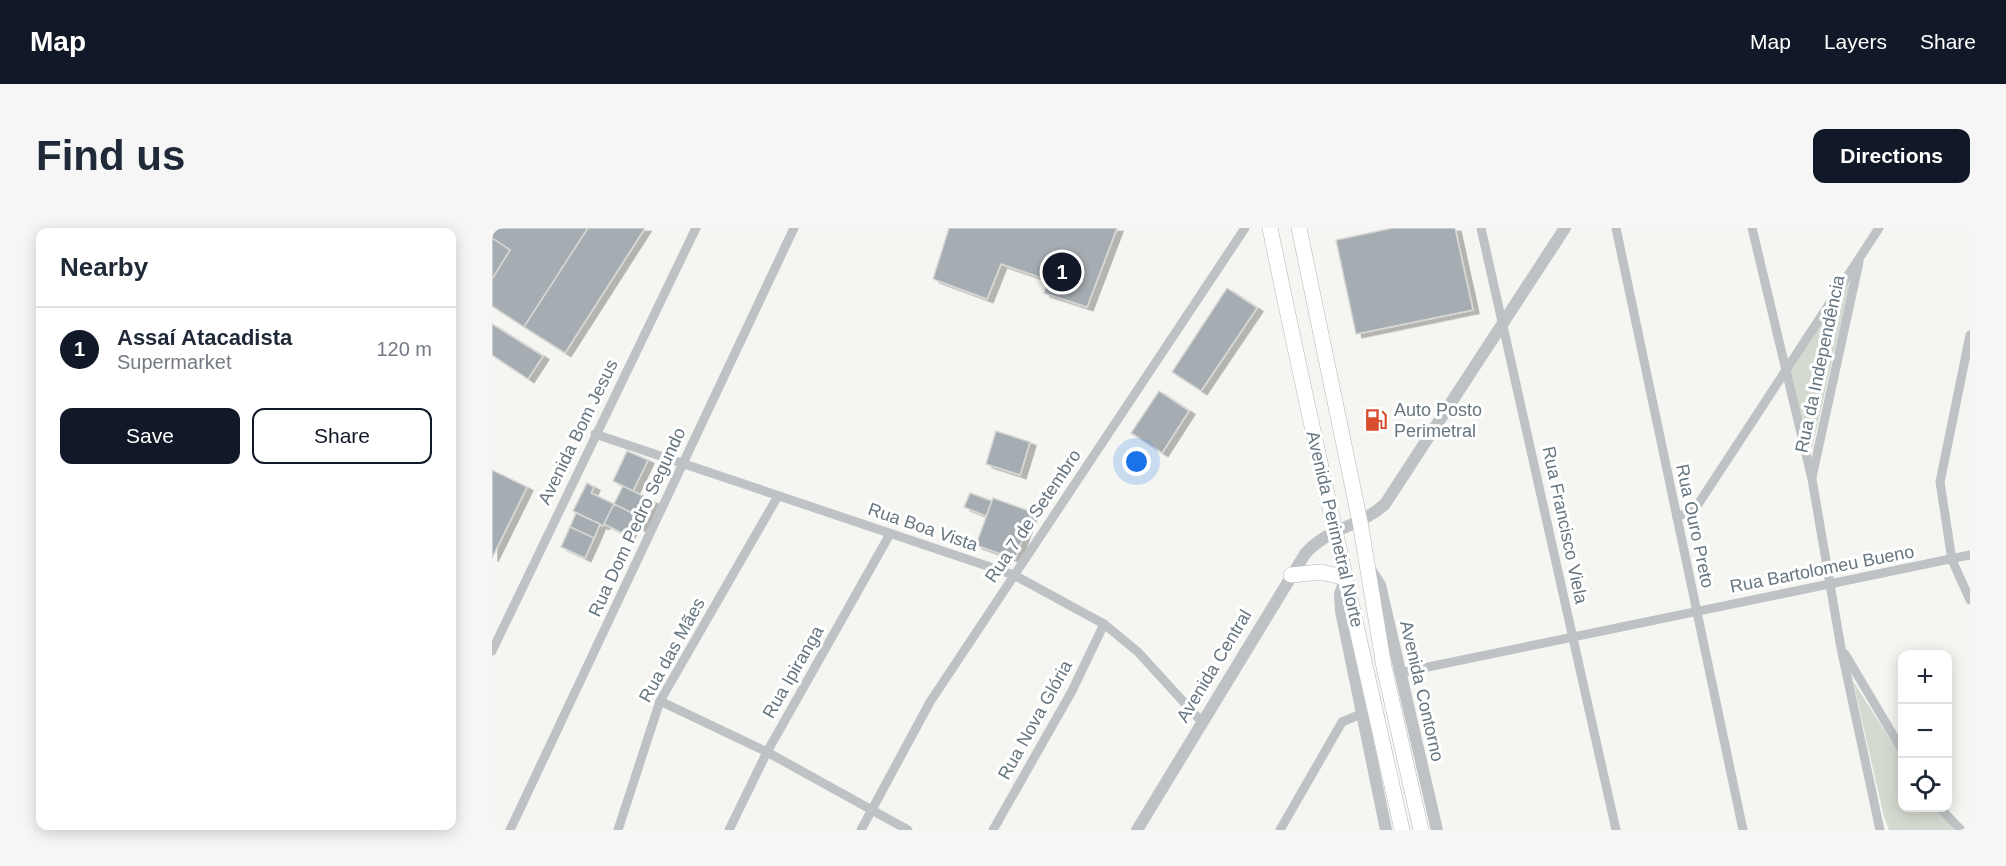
<!DOCTYPE html>
<meta charset="utf-8">
<style>
body{margin:0;font-family:Helvetica,sans-serif;background:#f6f6f7;color:#1f2937}
.controls{position:absolute;right:18px;bottom:18px;display:grid;overflow:hidden;border-radius:12px;box-shadow:0 3px 15px #0003}
.controls button{width:54px;height:54px;display:grid;place-items:center;padding:0;border:0;border-bottom:2px solid #e0e1e3;background:#fff;color:#1f2937;font:30px sans-serif}
.you{position:absolute;left:645px;top:234px;width:21px;height:21px;margin:-15px;border:4px solid #fff;border-radius:50%;background:#1a73e8;box-shadow:0 0 0 9px #1a73e833}
.badge{display:grid;place-items:center;width:39px;height:39px;border-radius:50%;background:#111827;color:#fff;font-size:20px;font-weight:700}
.pin{position:absolute;translate:-50% -50%;border:3px solid #fff;box-shadow:0 2px 6px #0006}
.list{margin:0;padding:0;list-style:none}
h2{display:flex;justify-content:space-between;align-items:center;height:78px;margin:0;padding:0 24px;font-size:26px}
h2 small{font-size:20px;font-weight:400;color:#747a83}
.list li{display:grid;grid-template-columns:39px 1fr auto;gap:18px;align-items:center;box-sizing:border-box;height:84px;padding:0 24px;border-top:2px solid #e0e1e3}
.list b{display:block;font-size:22px;white-space:nowrap}
.list p{margin:0;font-size:20px;white-space:nowrap;color:#747a83}
.list em{font-size:20px;font-style:normal;color:#747a83}
.actions{display:flex;gap:12px;padding:18px 24px}
.actions a{flex:1;padding:14px 0;border:2px solid #111827;border-radius:12px;text-align:center;font-size:21px;color:#111827}
.actions .main{background:#111827;color:#fff}
.icon{flex:none;width:33px;height:33px;fill:none;stroke:currentColor;stroke-width:2;stroke-linecap:round;stroke-linejoin:round}
.map{position:relative;flex:none;width:1478px;height:602px;overflow:hidden;border-radius:12px}
header{display:flex;align-items:center;gap:36px;box-sizing:border-box;height:84px;padding:0 30px;background:#111827;color:#fff}
header strong{font-size:28px}
nav{display:flex;gap:33px;margin-inline-start:auto;font-size:21px}
.intro{display:flex;align-items:center;justify-content:space-between;box-sizing:border-box;height:144px;padding:0 36px}
h1{margin:0;font-size:42px}
.button{padding:15px 27px;border-radius:12px;background:#111827;color:#fff;font-size:21px;font-weight:700}
main{display:flex;gap:36px;padding:0 36px}
aside{flex:1;background:#fff;border-radius:12px;box-shadow:0 3px 15px #0003}
.map>svg:first-child{display:block}
.green{fill:#d5dad1}
.building{fill:#a6adb2;stroke:#d6d6d4;stroke-width:1.5;filter:url(#shadow)}
.lines{fill:none;stroke-linecap:round;stroke-linejoin:round}
.trunk-casing{stroke:#b1b5b8;stroke-width:16}
.minor{stroke:#bec2c5;stroke-width:9}
.tertiary{stroke:#bec2c5;stroke-width:12}
.trunk{stroke:#fff;stroke-width:15}
.labels{text-anchor:middle;stroke-width:6;stroke-linejoin:round;paint-order:stroke}
.street-label{font-size:18px;fill:#667681;stroke:#fff}
.poi-label{font-size:18px;fill:#667681;stroke:#fff;text-anchor:start}
</style>
<header>
<strong>Map</strong>
<nav><a>Map</a><a>Layers</a><a>Share</a></nav>
</header>
<div class="intro"><h1>Find us</h1><a class="button">Directions</a></div>
<main>
<aside>
<h2>Nearby<small></small></h2>
<ul class="list">
<li><span class="badge">1</span><div><b>Assaí Atacadista</b><p>Supermarket</p></div><em>120 m</em></li>
</ul>
<div class="actions"><a class="main">Save</a><a>Share</a></div>
</aside>
<div class="map">
<svg width="1478" height="602" viewBox="0 0 1478 602">
<defs>
<filter id="shadow"><feDropShadow dx="6" dy="3.5" stdDeviation="0" flood-color="#0004"/></filter>
</defs>
<rect width="100%" height="100%" fill="#f5f5f2"/>
<!-- green -->
<g class="green">
<path d="M1359,51L1320,221L1296,142Z"/>
<path d="M1361,453L1410,530V580H1445L1462,602H1397L1392,589Z"/>
</g>
<!-- building -->
<g class="building">
<path d="M0,0H96L32,99L0,78V51L18,22L0,10Z"/>
<path d="M96,0H153L73,125L32,99Z"/>
<path d="M457,0H625L595,79L552,65L556,52L509,36L495,71L441,51Z"/>
<path d="M901,0H963L981,82L864,106L844,12Z"/>
<path d="M0,10L18,22L0,51Z"/>
<path d="M735,60L765,80L709,163L680,144Z"/>
<path d="M0,96L51,128L36,151L0,127Z"/>
<path d="M667,163L697,183L670,225L639,205Z"/>
<path d="M504,203L538,214L528,247L494,236Z"/>
<path d="M135,223L156,232L141,263L121,253Z"/>
<path d="M0,242L35,259L0,330Z"/>
<path d="M95,255L102,259L99,265L122,276L111,298L81,283Z"/>
<path d="M131,258L163,274L154,292L122,276Z"/>
<path d="M478,265L500,273L494,288L472,279Z"/>
<path d="M501,270L540,284L523,331L484,317Z"/>
<path d="M122,276L154,292L150,301L142,297L136,308L112,296Z"/>
<path d="M84,285L108,296L102,310L78,299Z"/>
<path d="M78,299L102,310L93,330L69,319Z"/>
</g>
<g class="lines">
<!-- trunk casing -->
<g class="trunk-casing">
<g id="trunk">
<path d="M778,0C819,201 865,401 910,602"/>
<path d="M807,0L868,294L892,439L929,602"/>
<path d="M799,347L829,344L854,350"/>
</g>
</g>
<!-- minor -->
<g class="minor">
<path d="M989,0L1124,602"/>
<path d="M1124,0L1251,602"/>
<path d="M1260,0L1320,251L1349,420L1388,602"/>
<path d="M1478,107L1448,254L1460,332L1478,372"/>
<path d="M103,206L522,347L612,396L646,424L709,493"/>
<path d="M1320,249L1367,34"/>
<path d="M1185,289L1203,281L1387,0"/>
<path d="M0,423L204,0"/>
<path d="M1353,426L1410,522"/>
<path d="M907,445L1478,327"/>
<path d="M168,473L275,524L416,602"/>
<path d="M1448,580L1469,602"/>
<path d="M18,602L302,0"/>
<path d="M126,602L168,473L286,268"/>
<path d="M237,602L275,524L398,306"/>
<path d="M369,602L438,474L753,0"/>
<path d="M501,602L580,463L612,396"/>
<path d="M788,602L850,494L869,486"/>
</g>
<!-- tertiary -->
<g class="tertiary">
<path d="M877,340L888,357L945,602"/>
<path d="M854,350L848,366L849,383L894,602"/>
<path d="M645,602L813,326C835,300 868,299 893,276L1073,0"/>
</g>
<!-- trunk -->
<use href="#trunk" class="trunk"/>
</g>
<!-- icons -->
<defs>
<g id="fuel-bare" transform="scale(1.8)"><path d="M-5.5-6h7V0h2V4h1.3V-2.5L3-4.5l.8-.8L6-3V5H2.5V1h-1V6h-7ZM-4.2-4.7v3.2H.2V-4.7Z" fill="#d94c2e" stroke="#fff" stroke-width="2.5" paint-order="stroke"/></g>
</defs>
<g fill-rule="evenodd">
<use href="#fuel-bare" x="884" y="192"/>
</g>
<g class="labels">
<!-- street labels -->
<g class="street-label">
<text transform="translate(1328 136) rotate(-78)" y="6">Rua da Independência</text>
<text transform="translate(86 204) rotate(-64)" y="6">Avenida Bom Jesus</text>
<text transform="translate(541 288) rotate(-56)" y="6">Rua 7 de Setembro</text>
<text transform="translate(145 294) rotate(-65)" y="6">Rua Dom Pedro Segundo</text>
<text transform="translate(1073 297) rotate(78)" y="6">Rua Francisco Viela</text>
<text transform="translate(1203 298) rotate(78)" y="6">Rua Ouro Preto</text>
<text transform="translate(431 299) rotate(19)" y="6">Rua Boa Vista</text>
<text transform="translate(843 301) rotate(77)" y="6">Avenida Perimetral Norte</text>
<text transform="translate(1330 341) rotate(-11)" y="6">Rua Bartolomeu Bueno</text>
<text transform="translate(180 422) rotate(-61)" y="6">Rua das Mães</text>
<text transform="translate(722 438) rotate(-59)" y="6">Avenida Central</text>
<text transform="translate(301 444) rotate(-60)" y="6">Rua Ipiranga</text>
<text transform="translate(930 463) rotate(77)" y="6">Avenida Contorno</text>
<text transform="translate(543 492) rotate(-61)" y="6">Rua Nova Glória</text>
</g>
<!-- poi labels -->
<g class="poi-label">
<text x="902" y="188">Auto Posto<tspan x="902" dy="21">Perimetral</tspan></text>
</g>
</g>
</svg>
<div class="controls">
<button>+</button>
<button>−</button>
<button><svg class="icon" aria-label="locate" viewBox="0 0 24 24"><circle cx="12" cy="12" r="6"/><path d="M12 2v4M12 18v4M2 12h4M18 12h4"/></svg></button>
</div>
<div class="you"></div>
<div class="pin badge" style="left:570px;top:44px">1</div>
</div>
</main>
